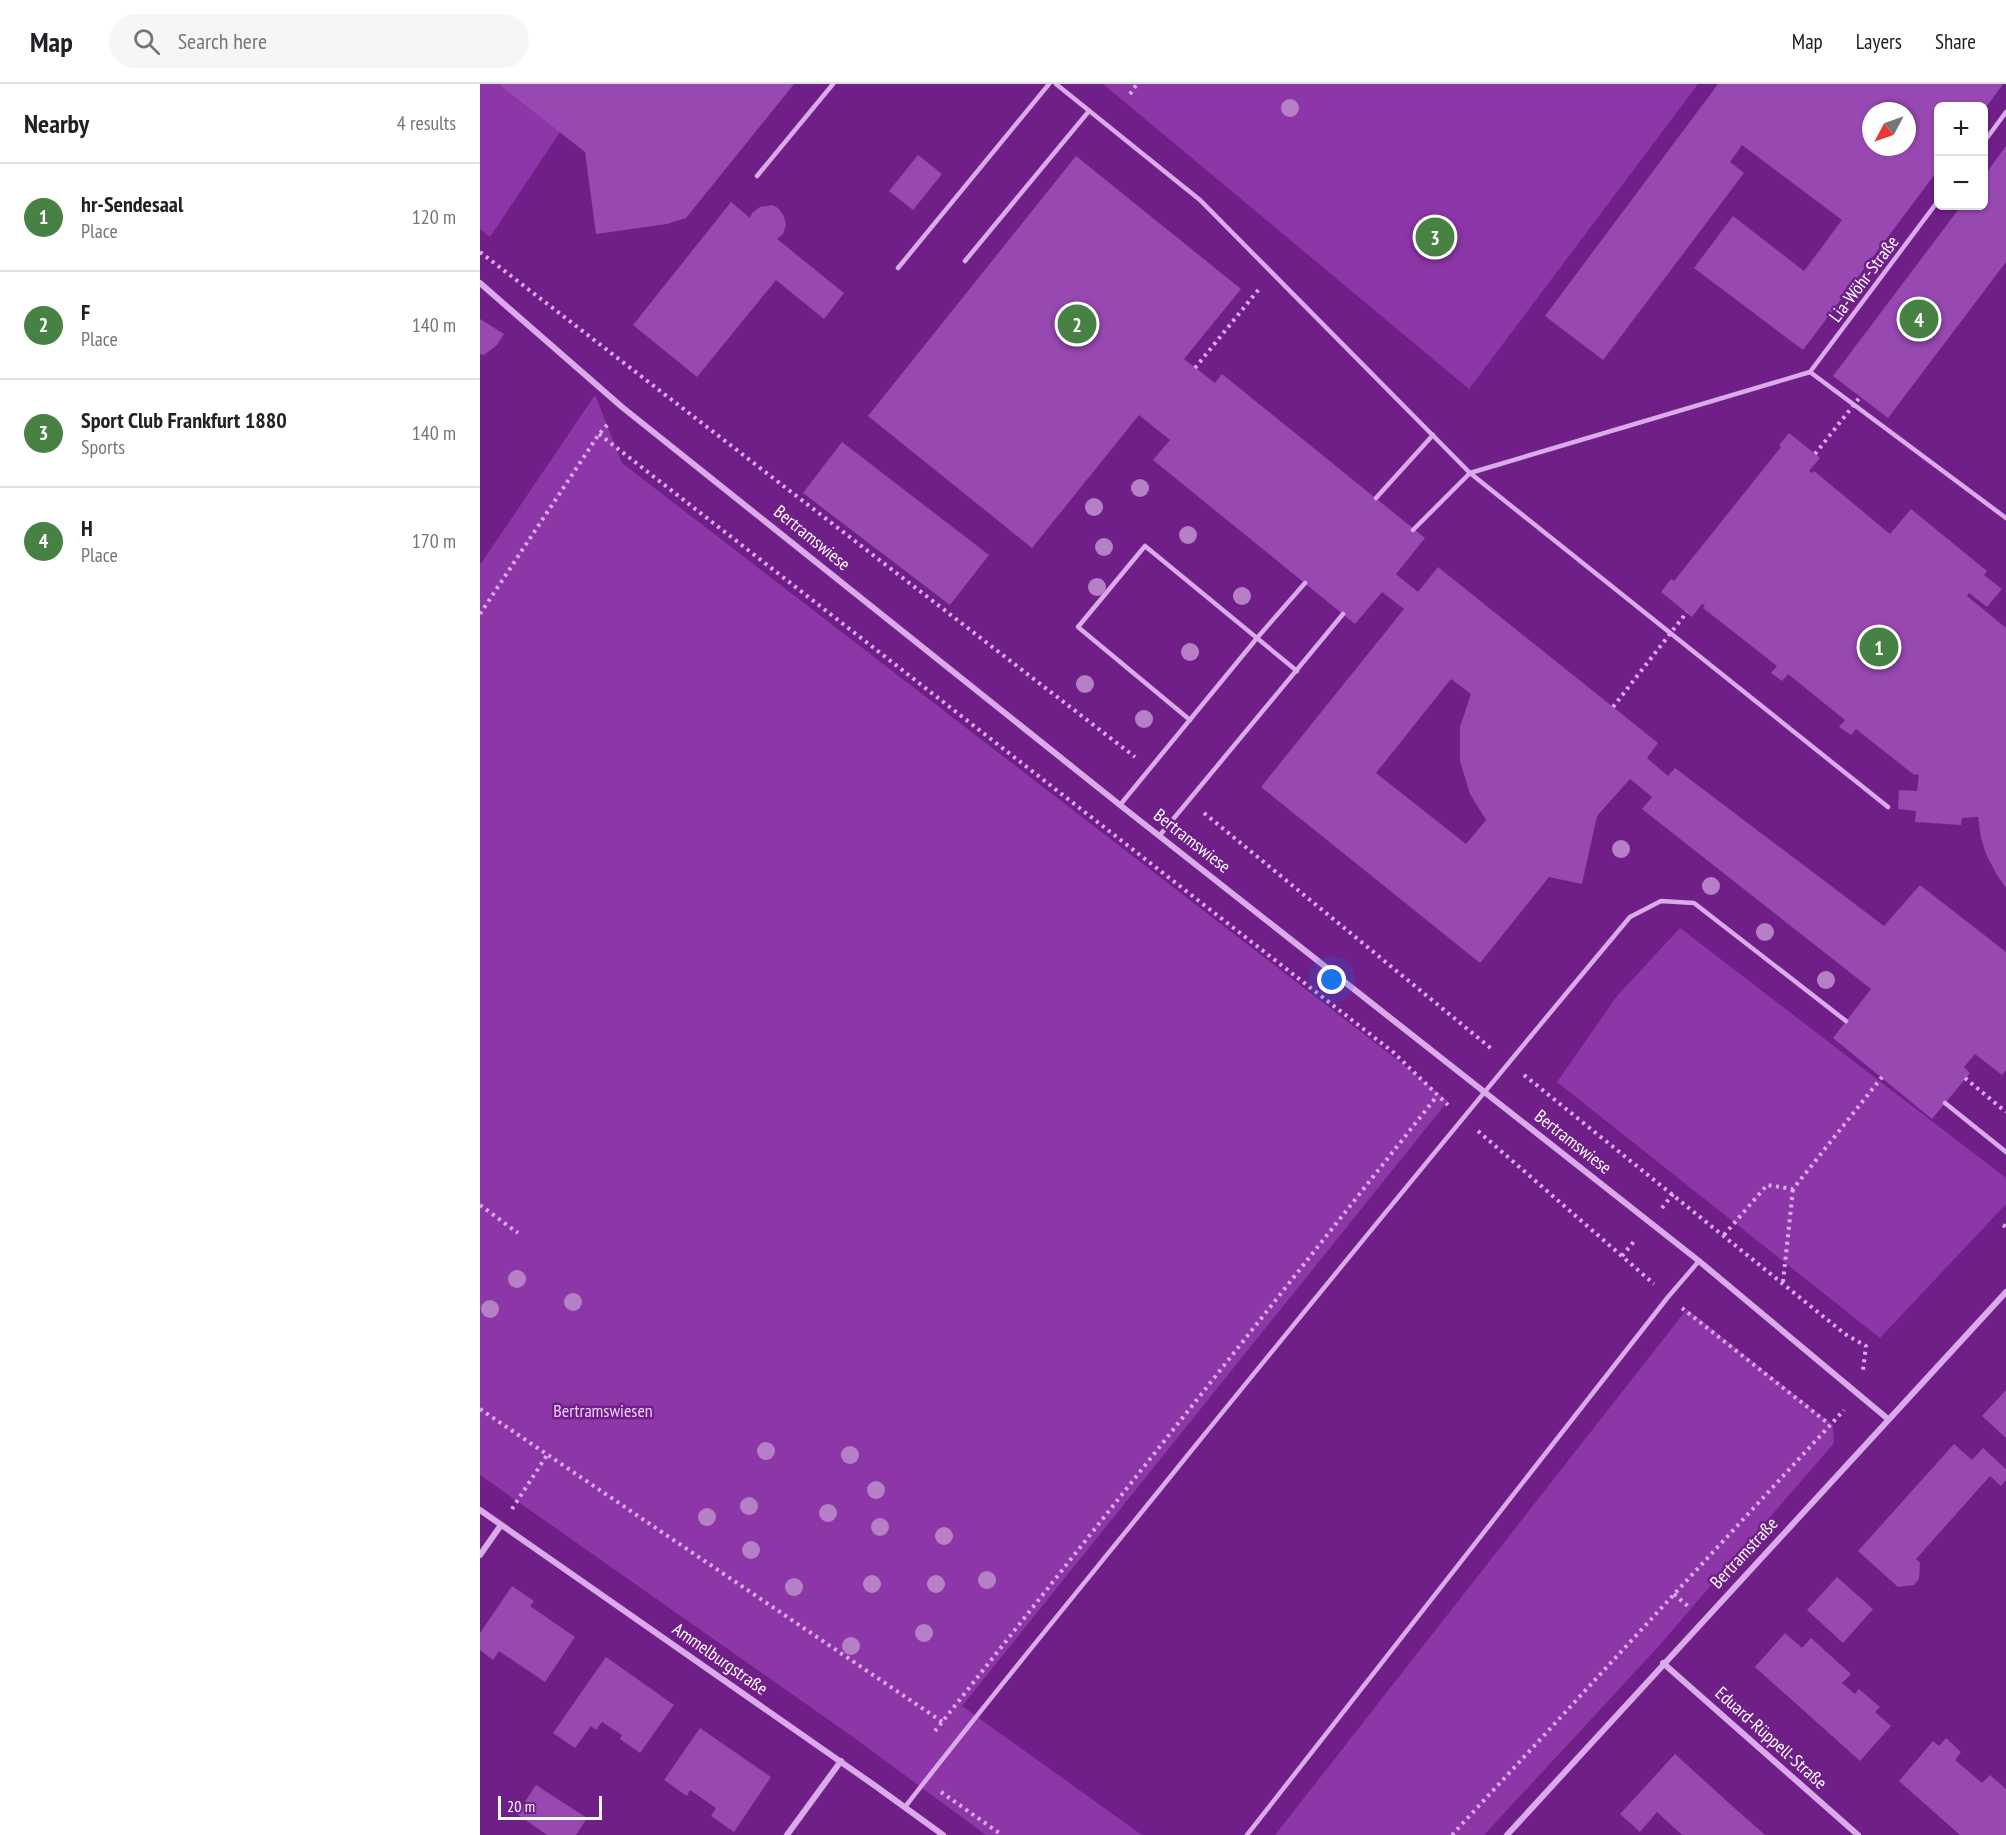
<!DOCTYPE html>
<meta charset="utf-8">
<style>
body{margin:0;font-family:"PT Sans Narrow",sans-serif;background:#f6f6f6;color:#202124}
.controls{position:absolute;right:18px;top:18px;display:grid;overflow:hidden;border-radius:9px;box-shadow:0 2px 4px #0004}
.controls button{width:54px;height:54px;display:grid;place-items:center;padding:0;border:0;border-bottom:2px solid #e0e0e0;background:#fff;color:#202124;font:30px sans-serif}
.compass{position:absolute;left:1382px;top:18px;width:54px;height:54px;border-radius:50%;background:#fff;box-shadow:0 2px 4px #0004;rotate:229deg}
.scale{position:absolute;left:18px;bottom:15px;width:104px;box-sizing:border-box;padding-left:6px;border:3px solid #fff;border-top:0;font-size:16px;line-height:21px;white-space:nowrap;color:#fff;-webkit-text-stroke:4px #701f89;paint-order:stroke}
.you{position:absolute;left:852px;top:896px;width:21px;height:21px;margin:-15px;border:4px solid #fff;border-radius:50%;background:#1a73e8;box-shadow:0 0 0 9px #1a73e833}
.badge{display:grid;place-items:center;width:39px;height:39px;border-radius:50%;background:#478244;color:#fff;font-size:20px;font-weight:700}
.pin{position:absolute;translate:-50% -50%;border:3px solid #fff;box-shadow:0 2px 6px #0006}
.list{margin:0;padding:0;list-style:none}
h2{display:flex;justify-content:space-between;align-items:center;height:78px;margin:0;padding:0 24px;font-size:26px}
h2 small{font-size:20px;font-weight:400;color:#757577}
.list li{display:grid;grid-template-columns:39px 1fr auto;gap:18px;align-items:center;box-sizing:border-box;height:108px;padding:0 24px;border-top:2px solid #e0e0e0}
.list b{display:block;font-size:22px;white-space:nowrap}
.list p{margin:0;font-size:20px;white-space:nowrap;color:#757577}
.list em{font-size:20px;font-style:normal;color:#757577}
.icon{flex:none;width:33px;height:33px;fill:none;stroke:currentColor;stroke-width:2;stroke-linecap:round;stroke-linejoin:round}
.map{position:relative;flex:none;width:1526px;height:1751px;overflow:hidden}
header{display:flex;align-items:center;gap:36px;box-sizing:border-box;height:84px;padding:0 30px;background:#fff;border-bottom:2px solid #e0e0e0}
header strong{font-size:28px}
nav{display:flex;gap:33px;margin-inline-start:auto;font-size:21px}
.search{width:420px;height:54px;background:#f6f6f6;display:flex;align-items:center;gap:15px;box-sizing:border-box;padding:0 21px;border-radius:33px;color:#757577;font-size:22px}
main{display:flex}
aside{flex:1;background:#fff}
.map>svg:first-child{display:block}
.green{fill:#8c36a8}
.building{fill:#9748b1;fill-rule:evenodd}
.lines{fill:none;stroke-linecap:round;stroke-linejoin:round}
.path{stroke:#dbaaeb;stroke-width:4;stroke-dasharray:3 4.5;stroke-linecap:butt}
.lane{stroke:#dbaaeb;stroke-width:4.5}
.street{stroke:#dbaaeb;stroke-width:6}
.path-bridge{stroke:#dbaaeb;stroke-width:4;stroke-dasharray:3 4.5;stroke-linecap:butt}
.tree{fill:#b580c6}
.labels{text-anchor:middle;stroke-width:5;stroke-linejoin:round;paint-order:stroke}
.street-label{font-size:18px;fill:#fff;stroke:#701f89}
.park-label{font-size:18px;fill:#eecff8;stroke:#701f89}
</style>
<header>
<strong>Map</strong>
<div class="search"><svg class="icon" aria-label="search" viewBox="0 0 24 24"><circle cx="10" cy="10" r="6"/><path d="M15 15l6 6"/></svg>Search here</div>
<nav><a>Map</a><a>Layers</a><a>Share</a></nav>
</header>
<main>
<aside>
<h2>Nearby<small>4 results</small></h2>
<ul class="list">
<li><span class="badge">1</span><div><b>hr-Sendesaal</b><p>Place</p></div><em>120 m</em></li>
<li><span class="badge">2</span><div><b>F</b><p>Place</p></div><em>140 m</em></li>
<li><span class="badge">3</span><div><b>Sport Club Frankfurt 1880</b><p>Sports</p></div><em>140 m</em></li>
<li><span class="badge">4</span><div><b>H</b><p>Place</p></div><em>170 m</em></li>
</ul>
</aside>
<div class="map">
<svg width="1526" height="1751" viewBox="0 0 1526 1751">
<rect width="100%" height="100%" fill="#701f89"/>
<!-- green -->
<g class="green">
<path d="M0,0H18L80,48L10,153L0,145Z"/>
<path d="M623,0H1218L989,305Z"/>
<path d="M115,311L142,379L915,974L968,1017L482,1622L662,1751H506L373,1653L0,1391V481Z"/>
<path d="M1200,844L1526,1094V1120L1400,1254L1077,998L1137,912Z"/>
<path d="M1207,1225L1353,1341L1354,1359L1177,1564L1004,1751H795Z"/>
</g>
<!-- building -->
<g class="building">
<path d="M18,0H314L206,134L187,140L116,150L105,68Z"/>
<path d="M1238,0H1523L1504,26V22H1458V86L1323,266L1214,184L1253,132L1324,187L1362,136L1262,61L1250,78L1264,89L1123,276L1065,232ZM1391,27H1427V63H1391Z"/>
<path d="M1526,62V178L1408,334L1353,292L1481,122H1504V92Z"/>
<path d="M438,71L462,90L433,126L409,107Z"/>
<path d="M596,72L761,205L704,275L735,299L742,290L945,454L916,490L938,508L958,483L1178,659L1167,674L1188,692L1195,684L1404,842L1440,801L1526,868V986L1522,991L1495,970L1484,983L1490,989L1452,1035L1353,954L1391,905L1162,725L1172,713L1150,695L1117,732L1102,800L1069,793L1000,879L781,703L924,525L902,508L875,540L673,376L690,356L659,331L552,464L388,332ZM971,595L991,610L980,643V677L990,710L1006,736L986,760L896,689Z"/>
<path d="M251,118L270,134L272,129L280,123L292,121L298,124L304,132L306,141L303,150L297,155L364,209L344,235L296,196L217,293L153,241Z"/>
<path d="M0,235L24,250L17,261L4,271L0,270Z"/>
<path d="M1309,349L1340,374L1329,387L1332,389L1334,387L1410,450L1431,425L1507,487L1504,491L1522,505L1507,523L1489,509L1487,512L1526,544V804L1517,791L1506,770L1501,754L1498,733L1482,734L1481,741L1435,738L1436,727L1418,725L1419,706L1437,707L1439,691L1433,690L1376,645L1371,651L1359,643L1365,636L1308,590L1302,597L1291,589L1297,582L1223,524L1225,521L1222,520L1212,533L1181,508L1191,495L1194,497L1301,363L1299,361Z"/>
<path d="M362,358L509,471L470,521L323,409Z"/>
<path d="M1526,1306V1354L1502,1332Z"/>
<path d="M1474,1360L1492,1376L1503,1364L1526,1385V1396L1521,1402L1510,1392L1436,1475L1440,1479L1439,1495L1434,1501L1418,1503L1378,1467Z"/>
<path d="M1357,1493L1393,1525L1363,1559L1327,1526Z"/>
<path d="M32,1502L54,1517L50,1522L95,1553L65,1598L19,1567L13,1576L0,1566V1549Z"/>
<path d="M1305,1549L1322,1564L1331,1554L1371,1590L1362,1599L1375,1610L1379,1605L1400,1623L1395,1628L1411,1642L1380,1677L1275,1583Z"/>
<path d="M126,1573L194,1621L160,1669L140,1655L142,1651L122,1638L116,1646L111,1642L95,1664L73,1649Z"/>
<path d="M220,1644L291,1693L254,1748L231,1732L236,1724L210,1706L207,1712L184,1696Z"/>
<path d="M1466,1654L1481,1668L1475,1676L1502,1699L1510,1691L1526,1705V1751H1480L1419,1697L1453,1657L1459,1662Z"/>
<path d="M1195,1670L1250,1720L1285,1751H1202L1177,1728L1160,1748L1140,1730Z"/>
<path d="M56,1701L107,1734L96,1751H67L37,1730Z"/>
</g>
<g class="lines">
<!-- path -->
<g class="path">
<path d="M650,10L657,0"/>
<path d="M0,168L655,673"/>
<path d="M715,284L779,205"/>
<path d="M119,350L913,968L968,1021"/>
<path d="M0,530L119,350L129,339"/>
<path d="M724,729L1013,966"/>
<path d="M1044,991L1365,1250L1386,1262L1383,1286"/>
<path d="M1485,994L1526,1028"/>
<path d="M998,1047L1174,1200"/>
<path d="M0,1121L38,1149"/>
<path d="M1182,1124L1193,1110"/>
<path d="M1523,1141L1526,1143"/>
<path d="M1244,1151L1287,1101L1313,1105L1402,993"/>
<path d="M1142,1172L1156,1155"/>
<path d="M1303,1198L1313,1105"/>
<path d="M1202,1224L1349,1340"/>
<path d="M0,1325L464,1639"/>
<path d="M32,1425L67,1371"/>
<path d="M1194,1510L1210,1524"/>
<path d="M455,1647L957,1012"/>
<path d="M461,1708L522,1751"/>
<path d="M972,1751L1364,1326"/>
</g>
<!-- lane -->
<g class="lane">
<path d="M576,0L720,116L990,389L1408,723"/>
<path d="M1504,58L1526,28"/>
<path d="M277,92L353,0"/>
<path d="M485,177L609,27"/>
<path d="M418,184L569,0"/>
<path d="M1330,288L1458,117"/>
<path d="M896,414L953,351"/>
<path d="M933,446L990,389L1330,288L1526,434"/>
<path d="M710,636L598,543L665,462L817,587"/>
<path d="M640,721L777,554L825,499"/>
<path d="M680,751L863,530"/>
<path d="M1465,1019L1526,1068"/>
<path d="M425,1723C517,1604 613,1489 707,1372C854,1191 1001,1011 1150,833L1181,817L1214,819L1366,937"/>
<path d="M767,1751L1188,1213L1219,1177"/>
</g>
<!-- street -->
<g class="street">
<path d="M0,199L142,323L640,721L1219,1177L1408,1335"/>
<path d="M0,1426L394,1701L463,1751"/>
<path d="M0,1471L21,1441"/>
<path d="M1183,1579L1378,1751"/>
<path d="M307,1751L361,1677"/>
<path d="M1027,1751L1526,1208"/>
</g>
<!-- path-bridge -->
<g class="path-bridge">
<path d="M1335,370L1380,313"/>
<path d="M1133,623L1207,528"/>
</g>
</g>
<!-- trees -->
<g class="tree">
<circle cx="810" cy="24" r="9"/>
<circle cx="660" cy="404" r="9"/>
<circle cx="614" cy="423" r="9"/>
<circle cx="708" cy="451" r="9"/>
<circle cx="624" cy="463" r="9"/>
<circle cx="617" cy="503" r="9"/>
<circle cx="762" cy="512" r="9"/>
<circle cx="710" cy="568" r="9"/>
<circle cx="605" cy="600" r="9"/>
<circle cx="664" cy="635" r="9"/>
<circle cx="1141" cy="765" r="9"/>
<circle cx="1231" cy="802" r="9"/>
<circle cx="1285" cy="848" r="9"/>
<circle cx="1346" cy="896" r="9"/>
<circle cx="37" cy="1195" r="9"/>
<circle cx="93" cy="1218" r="9"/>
<circle cx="10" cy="1225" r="9"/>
<circle cx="286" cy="1367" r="9"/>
<circle cx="370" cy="1371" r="9"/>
<circle cx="396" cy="1406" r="9"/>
<circle cx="269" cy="1422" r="9"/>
<circle cx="348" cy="1429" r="9"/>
<circle cx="227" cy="1433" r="9"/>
<circle cx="400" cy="1443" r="9"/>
<circle cx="464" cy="1452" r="9"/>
<circle cx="271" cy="1466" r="9"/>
<circle cx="507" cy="1496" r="9"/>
<circle cx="392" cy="1500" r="9"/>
<circle cx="456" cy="1500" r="9"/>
<circle cx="314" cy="1503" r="9"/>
<circle cx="444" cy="1549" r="9"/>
<circle cx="371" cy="1562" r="9"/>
</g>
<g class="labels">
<!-- street labels -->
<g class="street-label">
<text transform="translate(1384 195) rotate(-53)" y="6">Lia-Wöhr-Straße</text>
<text transform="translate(332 454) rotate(39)" y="6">Bertramswiese</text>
<text transform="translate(712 757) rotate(38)" y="6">Bertramswiese</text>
<text transform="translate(1093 1058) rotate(38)" y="6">Bertramswiese</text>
<text transform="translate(1264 1469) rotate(-47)" y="6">Bertramstraße</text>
<text transform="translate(240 1575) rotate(35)" y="6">Ammelburgstraße</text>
<text transform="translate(1291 1654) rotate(42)" y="6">Eduard-Rüppell-Straße</text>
</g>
<!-- park labels -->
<g class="park-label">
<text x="123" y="1333">Bertramswiesen</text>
</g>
</g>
</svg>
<div class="controls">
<button>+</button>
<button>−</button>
</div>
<svg class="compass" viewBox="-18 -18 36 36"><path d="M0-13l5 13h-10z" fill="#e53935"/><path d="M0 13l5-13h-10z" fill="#757577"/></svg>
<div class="scale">20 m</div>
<div class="you"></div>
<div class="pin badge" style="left:1399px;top:563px">1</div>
<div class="pin badge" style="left:597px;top:240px">2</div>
<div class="pin badge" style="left:955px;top:153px">3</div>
<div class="pin badge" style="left:1439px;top:235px">4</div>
</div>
</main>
